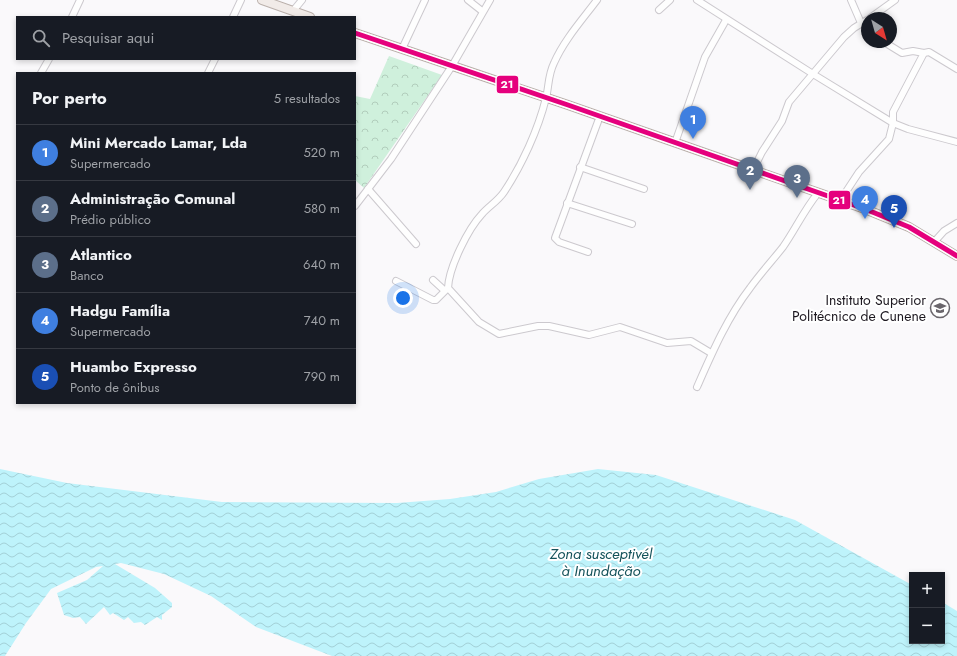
<!DOCTYPE html>
<html lang="pt">
<meta charset="utf-8">
<style>
body{margin:0;font-family:Jost,sans-serif;background:#242831;color:#f1f3f6}
.controls{position:absolute;right:12px;bottom:12px;display:grid;overflow:hidden;border-radius:0px;box-shadow:0 2px 6px #0003}
.controls button{width:36px;height:36px;display:grid;place-items:center;padding:0;border:0;border-bottom:1px solid #363941;background:#171b24;color:#f1f3f6;font:20px sans-serif}
.compass{position:absolute;left:861px;top:12px;width:36px;height:36px;border-radius:50%;background:#171b24;box-shadow:0 2px 6px #0003;rotate:143deg}
.you{position:absolute;left:403px;top:298px;width:14px;height:14px;margin:-10px;border:3px solid #fff;border-radius:50%;background:#1a73e8;box-shadow:0 0 0 6px #1a73e833}
.badge{display:grid;place-items:center;width:26px;height:26px;border-radius:50%;background:#2563eb;color:#fff;font-size:13px;font-weight:700}
.pin{position:absolute;translate:-50% -33px;filter:drop-shadow(0 1px 2px #0008)}
.pin::after{content:'';position:absolute;top:21px;width:14px;height:12px;background:inherit;clip-path:polygon(0 0,100% 0,50% 100%)}
.list{margin:0;padding:0;list-style:none}
h2{display:flex;justify-content:space-between;align-items:center;height:52px;margin:0;padding:0 16px;font-size:17px}
h2 small{font-size:13px;font-weight:400;color:#9ea1a6}
.list li{display:grid;grid-template-columns:26px 1fr auto;gap:12px;align-items:center;box-sizing:border-box;height:56px;padding:0 16px;border-top:1px solid #363941}
.list b{display:block;font-size:15px;white-space:nowrap}
.list p{margin:0;font-size:13px;white-space:nowrap;color:#9ea1a6}
.list em{font-size:13px;font-style:normal;color:#9ea1a6}
.icon{flex:none;width:22px;height:22px;fill:none;stroke:currentColor;stroke-width:2;stroke-linecap:round;stroke-linejoin:round}
.map{position:relative;flex:none;width:957px;height:656px;overflow:hidden}
.search{position:absolute;background:#171b24;box-shadow:0 2px 6px #0003;left:16px;top:16px;width:340px;height:44px;display:flex;align-items:center;gap:10px;box-sizing:border-box;padding:0 14px;border-radius:0px;color:#9ea1a6;font-size:15px}
.panel{position:absolute;background:#171b24;box-shadow:0 2px 6px #0003;left:16px;top:72px;width:340px;height:332px;border-radius:0px}
.map>svg:first-child{display:block}
.park{fill:url(#park-crowns)}
.water{fill:url(#water-waves)}
.lines{fill:none;stroke-linecap:round;stroke-linejoin:round}
.minor-casing{stroke:#ccc9ce;stroke-width:8}
.major-casing{stroke:#bab0ab;stroke-width:10}
.minor{stroke:#fefefe;stroke-width:6}
.major{stroke:#f1ebe8;stroke-width:8}
.bus-1-casing{stroke:#fff;stroke-width:8}
.bus-1{stroke:#e5007d;stroke-width:5}
.labels{text-anchor:middle;stroke-width:4;stroke-linejoin:round;paint-order:stroke}
.poi-label{font-size:14px;fill:#1c171f;stroke:#fff;text-anchor:end}
.water-label{font-size:15px;font-style:italic;fill:#15535b;stroke:#fff}
.line-badge{stroke:#fff;stroke-width:1.5}
.badge-label{font-size:11px;text-anchor:middle;font-weight:bold;fill:#fff}
</style>
<div class="map">
<svg width="957" height="656" viewBox="0 0 957 656">
<defs>
<pattern id="park-crowns" width="20" height="18" patternUnits="userSpaceOnUse"><rect width="20" height="18" fill="#cff0dc"/><path d="M2 6a3 3 0 1 1 6 0M12 15a3 3 0 1 1 6 0" fill="none" stroke="#b1cdbc"/></pattern>
<pattern id="water-waves" width="16" height="10" patternUnits="userSpaceOnUse"><rect width="16" height="10" fill="#bef3fb"/><path d="M0 5q4-4 8 0t8 0" fill="none" stroke="#a3d0d7"/></pattern>
</defs>
<rect width="100%" height="100%" fill="#faf9fb"/>
<!-- park -->
<path class="park" d="M389,56L442,75L364,188L355,180V96L370,99Z"/>
<!-- water -->
<path class="water" d="M0,469L67,483L222,502L397,503L450,499L496,492L539,479L598,469L656,475L795,520L912,585V641H942V602L957,611V656H332L256,627L211,596L164,574L121,563L115,564L155,588L172,603V607L162,615V620L157,617L145,625L141,622L134,623L128,617L124,620L113,613L110,615L104,607L86,624L80,617L73,618L64,615L57,593L87,580L103,566L96,567L51,589L26,623L5,656H0Z"/>
<g class="lines">
<!-- minor casing -->
<g class="minor-casing">
<g id="minor">
<path d="M468,0L482,11"/>
<path d="M597,0C582,20 564,40 554,63C548,75 549,86 546,98C538,130 522,165 504,192C498,201 489,206 482,214C468,229 449,267 448,288L479,322L499,334L538,326H549L589,335L620,327L667,343L691,341L711,353"/>
<path d="M697,0L813,74L893,123L908,129L957,142"/>
<path d="M851,0L861,23"/>
<path d="M659,10L670,0"/>
<path d="M293,11L302,0"/>
<path d="M72,17L80,0"/>
<path d="M233,17L241,0"/>
<path d="M870,18L895,0"/>
<path d="M884,42L902,53L913,51L924,53"/>
<path d="M402,49L425,0"/>
<path d="M41,73L49,59"/>
<path d="M208,73L215,59"/>
<path d="M675,143L705,57L726,20"/>
<path d="M580,167L644,189"/>
<path d="M753,170L762,152L782,121L789,102L844,37L854,28L867,20"/>
<path d="M368,189L416,244"/>
<path d="M840,201L859,172L889,139L893,123V112L924,53L929,52L957,69"/>
<path d="M567,203L632,224"/>
<path d="M355,206L391,159L452,66L490,0"/>
<path d="M935,241L944,231L957,223"/>
<path d="M588,252L559,242L555,238L600,116"/>
<path d="M433,280L444,290"/>
<path d="M396,281L433,300H436L448,288"/>
<path d="M697,387C712,353 727,318 750,288C760,274 772,261 783,247C795,230 804,210 818,193"/>
</g>
</g>
<!-- major casing -->
<g class="major-casing">
<g id="major">
<path d="M262,0L310,17"/>
<path d="M355,33L568,105L865,209L909,227L957,256"/>
</g>
</g>
<!-- minor -->
<use href="#minor" class="minor"/>
<!-- major -->
<use href="#major" class="major"/>
<!-- bus-1 casing -->
<g class="bus-1-casing">
<path id="bus-1" d="M355,33L568,105L865,209L909,227L957,256"/>
</g>
<!-- bus-1 -->
<use href="#bus-1" class="bus-1"/>
</g>
<!-- icons -->
<defs>
<g id="university-ring" transform="scale(1)"><circle r="9.5" fill="#fff" stroke="#6a666c" stroke-width="1.5"/><path d="M0-5L7-2L0 1L-7-2ZM-4 1L0 2.5L4 1V4Q0 6-4 4Z" fill="#6a666c"/></g>
</defs>
<g fill-rule="evenodd">
<use href="#university-ring" x="940" y="308"/>
</g>
<g class="labels">
<!-- poi labels -->
<g class="poi-label">
<text x="926" y="305">Instituto Superior<tspan x="926" dy="16">Politécnico de Cunene</tspan></text>
</g>
<!-- water labels -->
<g class="water-label">
<text x="601" y="559">Zona susceptivél<tspan x="601" dy="17">à Inundação</tspan></text>
</g>
</g>
<g class="line-badge">
<rect x="496" y="75" width="23" height="19" rx="4" fill="#e5007d"/>
<rect x="828" y="190" width="23" height="20" rx="4" fill="#e5007d"/>
</g>
<g class="badge-label">
<text x="507" y="88">21</text>
<text x="839" y="204">21</text>
</g>
</svg>
<div class="controls">
<button>+</button>
<button>−</button>
</div>
<svg class="compass" viewBox="-18 -18 36 36"><path d="M0-13l5 13h-10z" fill="#e53935"/><path d="M0 13l5-13h-10z" fill="#9ea1a6"/></svg>
<div class="you"></div>
<div class="pin badge" style="left:693px;top:139px;background:#3f7fe0">1</div>
<div class="pin badge" style="left:750px;top:190px;background:#5c6f8a">2</div>
<div class="pin badge" style="left:797px;top:198px;background:#5c6f8a">3</div>
<div class="pin badge" style="left:865px;top:219px;background:#3f7fe0">4</div>
<div class="pin badge" style="left:894px;top:228px;background:#1a4fb4">5</div>
<div class="search"><svg class="icon" aria-label="search" viewBox="0 0 24 24"><circle cx="10" cy="10" r="6"/><path d="M15 15l6 6"/></svg>Pesquisar aqui</div>
<section class="panel">
<h2>Por perto<small>5 resultados</small></h2>
<ul class="list">
<li><span class="badge" style="background:#3f7fe0">1</span><div><b>Mini Mercado Lamar, Lda</b><p>Supermercado</p></div><em>520 m</em></li>
<li><span class="badge" style="background:#5c6f8a">2</span><div><b>Administração Comunal</b><p>Prédio público</p></div><em>580 m</em></li>
<li><span class="badge" style="background:#5c6f8a">3</span><div><b>Atlantico</b><p>Banco</p></div><em>640 m</em></li>
<li><span class="badge" style="background:#3f7fe0">4</span><div><b>Hadgu Família</b><p>Supermercado</p></div><em>740 m</em></li>
<li><span class="badge" style="background:#1a4fb4">5</span><div><b>Huambo Expresso</b><p>Ponto de ônibus</p></div><em>790 m</em></li>
</ul>
</section>
</div>
